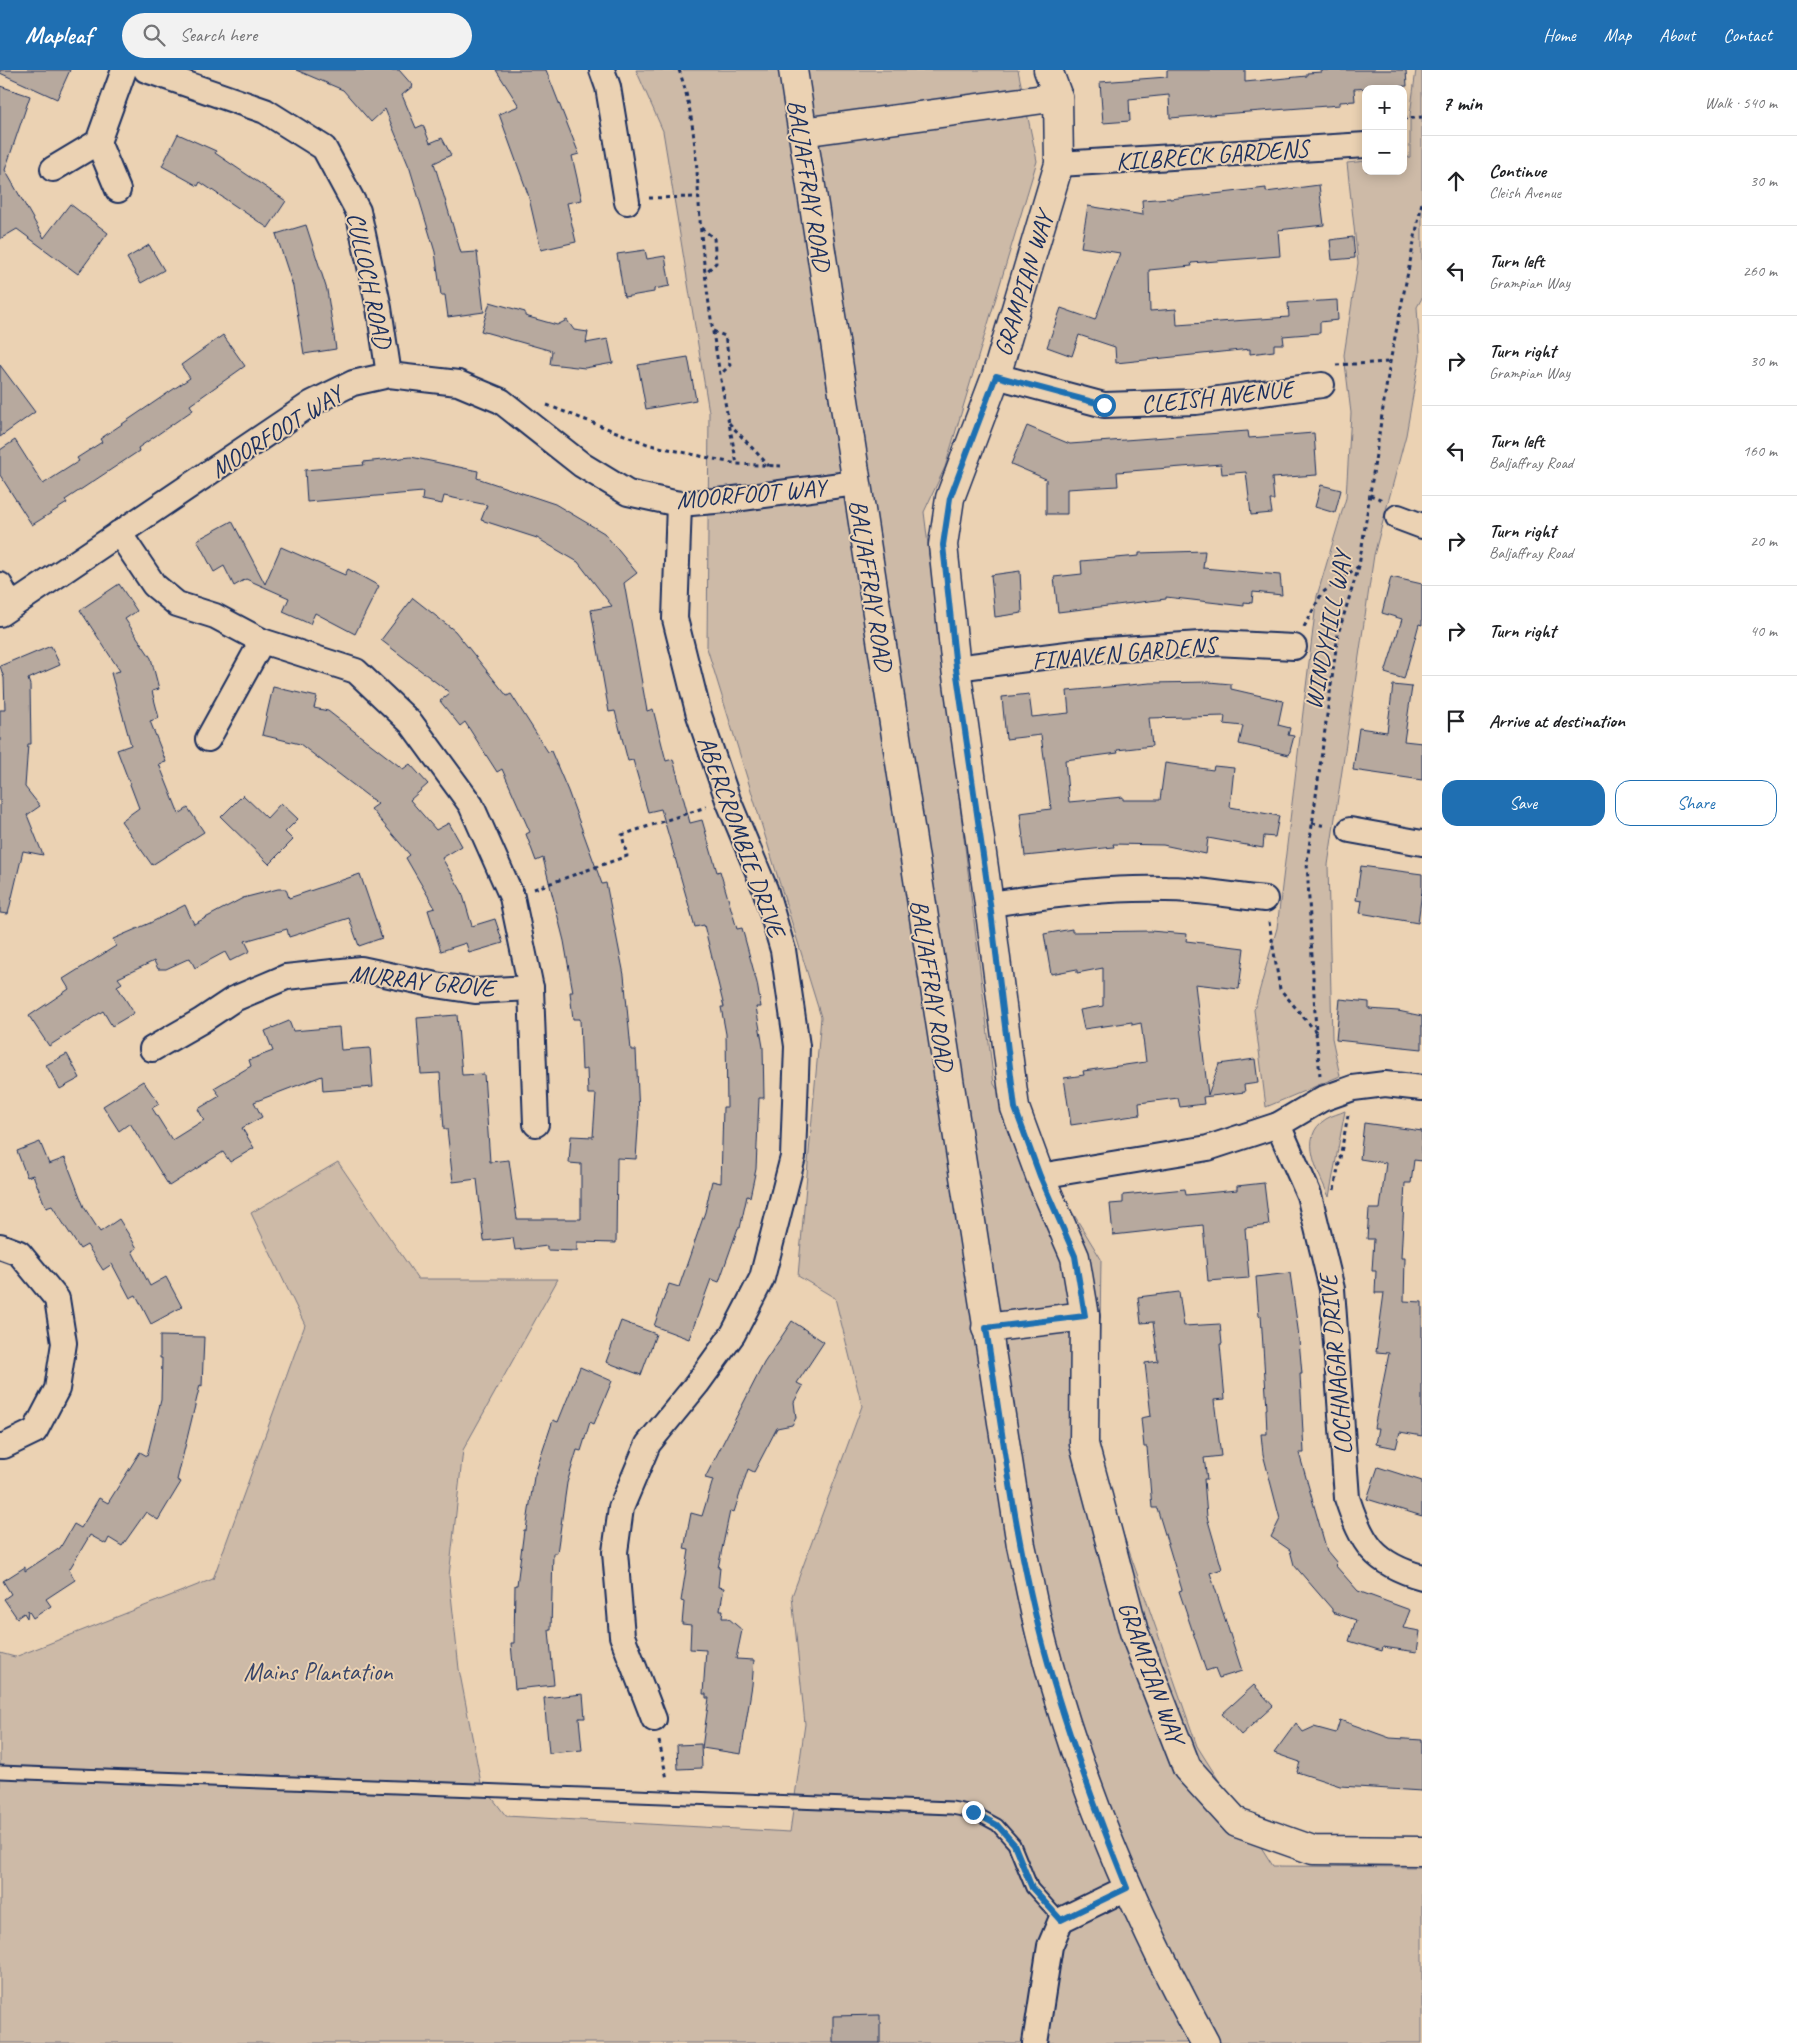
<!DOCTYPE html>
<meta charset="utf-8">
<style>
body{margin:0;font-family:Caveat,sans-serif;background:#f2f2f2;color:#202124}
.controls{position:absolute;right:15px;top:15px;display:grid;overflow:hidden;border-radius:10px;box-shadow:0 2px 12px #0003}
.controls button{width:45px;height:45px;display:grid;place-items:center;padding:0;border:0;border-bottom:1px solid #e0e0e0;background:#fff;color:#202124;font:25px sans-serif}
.stop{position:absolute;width:15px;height:15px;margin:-11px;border:4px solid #1f6fb2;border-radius:50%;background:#fff}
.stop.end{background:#1f6fb2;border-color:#fff;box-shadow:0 1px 5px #0008}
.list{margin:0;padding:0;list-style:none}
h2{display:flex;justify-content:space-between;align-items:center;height:65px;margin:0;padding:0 20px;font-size:21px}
h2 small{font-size:16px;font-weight:400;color:#757577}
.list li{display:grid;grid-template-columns:32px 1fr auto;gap:15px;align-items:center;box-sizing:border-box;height:90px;padding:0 20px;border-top:1px solid #e0e0e0}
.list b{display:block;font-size:19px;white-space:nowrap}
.list p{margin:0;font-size:16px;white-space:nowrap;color:#757577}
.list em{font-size:16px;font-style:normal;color:#757577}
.actions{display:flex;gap:10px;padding:15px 20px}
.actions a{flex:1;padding:11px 0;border:1px solid #1f6fb2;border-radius:15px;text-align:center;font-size:18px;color:#1f6fb2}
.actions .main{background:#1f6fb2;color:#fff}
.icon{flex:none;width:28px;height:28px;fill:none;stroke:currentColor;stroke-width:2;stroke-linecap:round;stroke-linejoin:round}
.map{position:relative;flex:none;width:1422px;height:1973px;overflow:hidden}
header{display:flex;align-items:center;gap:30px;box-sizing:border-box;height:70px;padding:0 25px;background:#1f6fb2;color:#fff}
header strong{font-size:24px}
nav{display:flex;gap:28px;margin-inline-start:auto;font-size:18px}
.search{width:350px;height:45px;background:#f2f2f2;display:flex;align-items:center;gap:12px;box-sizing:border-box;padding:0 18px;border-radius:28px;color:#757577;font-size:19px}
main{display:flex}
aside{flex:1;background:#fff}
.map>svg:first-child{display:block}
.green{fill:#cdbaa7;stroke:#747482}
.building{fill:#b7a99e;stroke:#1b2f5e}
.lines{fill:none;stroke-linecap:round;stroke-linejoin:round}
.service-casing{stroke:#1b2f5e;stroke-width:15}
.minor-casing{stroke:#1b2f5e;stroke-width:28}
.tertiary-casing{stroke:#1b2f5e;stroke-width:31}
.secondary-casing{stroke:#1b2f5e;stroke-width:31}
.path{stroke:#1b2f5e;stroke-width:3;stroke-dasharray:4 4;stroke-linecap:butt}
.service{stroke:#ebd2b3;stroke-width:11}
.minor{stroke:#ebd2b3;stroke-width:24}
.tertiary{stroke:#ebd2b3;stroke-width:28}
.secondary{stroke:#ebd2b3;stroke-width:28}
.route{stroke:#1f6fb2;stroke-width:6}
.labels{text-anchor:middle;stroke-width:4;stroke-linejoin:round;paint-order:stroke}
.street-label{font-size:25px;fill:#1b2f5e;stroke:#ebd2b3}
.park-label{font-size:25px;fill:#364469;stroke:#ebd2b3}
</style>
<header>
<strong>Mapleaf</strong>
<div class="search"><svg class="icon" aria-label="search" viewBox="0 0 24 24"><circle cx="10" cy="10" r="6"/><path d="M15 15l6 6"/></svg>Search here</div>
<nav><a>Home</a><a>Map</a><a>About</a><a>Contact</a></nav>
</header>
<main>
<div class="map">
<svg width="1422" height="1973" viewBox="0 0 1422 1973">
<rect width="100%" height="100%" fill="#ebd2b3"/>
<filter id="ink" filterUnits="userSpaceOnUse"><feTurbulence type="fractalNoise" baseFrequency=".02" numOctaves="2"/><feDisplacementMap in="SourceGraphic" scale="10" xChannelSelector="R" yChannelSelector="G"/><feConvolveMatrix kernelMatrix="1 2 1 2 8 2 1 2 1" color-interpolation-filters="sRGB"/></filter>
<g filter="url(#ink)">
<!-- green -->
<g class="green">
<path d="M636,0H1018L1037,91L945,397L924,442L994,1014L1101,1189L1098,1392L1197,1676L1273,1796L1422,1797V1973H0V1583L15,1587L213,1509L305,1255L251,1143L338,1092L418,1209H558L463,1380L449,1506L459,1599L481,1713L506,1746L790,1762L805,1654L792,1526L862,1336L835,1228L798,1206L821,947L707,578L709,342L663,61Z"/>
<path d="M1416,0H1422V228L1417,237L1420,285L1406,365L1374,485L1328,795L1332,968L1340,1006L1266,1037L1254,940L1277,858L1317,526L1346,428L1351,343L1344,285L1358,193L1347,93L1366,91V101H1403V88L1410,87V45Z"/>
<path d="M1345,1041L1329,1127C1319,1103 1297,1067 1326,1049C1332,1045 1339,1044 1345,1041Z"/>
</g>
<!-- building -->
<g class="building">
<path d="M0,0H70L57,29L0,3Z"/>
<path d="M296,0H399L413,16L402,25L416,58L423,55L430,73L442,68L451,85L434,93L461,183L477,182L484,242L448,247L445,225H441L435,182L410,99L385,39L371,52L343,20Z"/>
<path d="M496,0H546L579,84L572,86L582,130L567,133L576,172L541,180L528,124L499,44L519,36Z"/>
<path d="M1167,0H1245V12L1307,6V3L1322,2V0H1406L1407,16L1354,19L1355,31L1340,32V35L1170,48L1169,25L1129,29L1130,51L1103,53L1100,12L1167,7Z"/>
<path d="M0,16L30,26L5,100L44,168L70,134L108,163L78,204L17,159L0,169Z"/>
<path d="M178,64L216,81L215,83L286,131L268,158L200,112L198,116L162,96Z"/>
<path d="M1319,115L1324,155L1278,160L1280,186L1191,193L1192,196L1149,200L1150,241L1176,239L1177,255L1289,247L1288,233L1337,230L1338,250L1320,252V263L1283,266L1284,274H1274V281L1250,284V279L1116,293L1115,277L1079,265L1072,286L1047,277L1061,238L1095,250L1120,183L1081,177L1088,136L1143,145L1142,130L1170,128V129L1266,118V122Z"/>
<path d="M306,155L327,220L336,279L304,284L293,216L276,164Z"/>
<path d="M1353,167L1355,188L1332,190L1330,170Z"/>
<path d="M149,175L164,200L141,213L127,188Z"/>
<path d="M645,180L647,189L665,186L670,216L654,219V222L624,227L617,184Z"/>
<path d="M490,232L525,242V246L557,255L567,250L574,260L588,262L586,273L608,269L613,293L585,298L550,294L552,281L481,261Z"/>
<path d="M223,265L245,296L190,335L193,340L138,378L139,381L65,430L67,433L32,455L0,405V380L15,370L43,414L79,391L77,388L102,372L100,369L190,308L181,295Z"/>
<path d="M688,287L696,330L646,339L638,295Z"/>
<path d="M0,295L35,342L0,367Z"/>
<path d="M1027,356L1070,374L1248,361L1249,368L1314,363L1317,405L1272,408L1274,430H1270L1272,443L1251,445L1246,402L1222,404L1221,394L1117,402L1118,416L1067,419V444H1046V409L1011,394Z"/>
<path d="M411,387L478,401L477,408L555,434L604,463L637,503L624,513L647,641L653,639L666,691L673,689L690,753L702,750L717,802L720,801L737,859L742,858L757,913L761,937H756L763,977L764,1028H759L756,1099L750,1127L747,1126L740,1158H738L719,1212L711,1209L689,1269L654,1256L669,1214L679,1217L705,1142L712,1111L721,1113L723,1037H727L726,964L721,937H724L704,855L695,857L661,739L648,742L633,690L628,691L615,641L609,642L591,540L612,536L578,492L537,468L481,450L487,435L444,426L442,434L422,430L423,422L307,432L305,400L364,395L363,392Z"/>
<path d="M1321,415L1341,420L1335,443L1315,437Z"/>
<path d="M232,451L265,514L281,477L345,505L348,499L379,516L355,564L315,543L310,554L283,542L289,528L246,509L234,516L224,496L214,502L197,470Z"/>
<path d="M1205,481L1203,498L1280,505L1282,525L1253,522L1252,533L1244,532V536L1166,527V529L1058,542L1054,507L1082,504L1081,491L1139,486V483Z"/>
<path d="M1020,501L1022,543L995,547L991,505Z"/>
<path d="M1391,507L1422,514V555L1419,554L1404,609L1385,603L1402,549L1382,543Z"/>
<path d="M119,514L137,541L125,549L151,588L159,619L152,621L159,648L150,651L166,692L159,694L179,744L188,738L204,762L152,795L121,751L139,738L117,680L131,675L111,603L120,601L80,540Z"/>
<path d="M413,528L455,561L507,626L511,624L548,682L551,681L568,721L602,814L606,813L624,905L631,980H636L639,1044L636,1089L617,1088L616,1173L577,1172V1181L547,1180V1176L515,1180L513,1168L484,1171L477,1109L453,1112L447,1059H444L440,1003L421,1004L417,948L457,945L462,1005L484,1004L490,1092L509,1090L517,1149H581V1094L569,1093L571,1066L593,1067L596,1024H588L587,999L582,1000L580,949H573L570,922H573L564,871L543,788L536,791L526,764L530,762L502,699L497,702L465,652L460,656L440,631L450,623L381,570Z"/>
<path d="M51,576L60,595L28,609L30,615L31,674H28L25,717L40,736L27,745L43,785L23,781L8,844L0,843V640H5L4,608L0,596L19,588L20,589Z"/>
<path d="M1209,612L1231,614V619L1283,631L1278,655L1290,658L1288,665L1294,666L1289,685L1239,674L1243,656L1224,654L1225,646L1149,648L1152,676L1117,680L1118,683L1065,690L1069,732L1123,727V730H1160L1165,693L1213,700L1214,696L1234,698L1230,737L1279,746L1275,767L1264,766L1263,778L1208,768L1206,784L1163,775L1113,774L1114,777L1025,786L1020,743L1051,739L1041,665L1006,669L1002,627L1029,624L1032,647L1069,643L1067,621L1150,613Z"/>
<path d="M1393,615L1412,617L1404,671L1422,673V710L1353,700L1359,658L1387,662Z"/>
<path d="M273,617L317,627L314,638L328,641L403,699L410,694L428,714L410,730L436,760L449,753L462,776L442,788L462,822L472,856L495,849L503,873L469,883L466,873L441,881L428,840L435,838L406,788L410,785L371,739L378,734L300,674L262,665Z"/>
<path d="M243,725L267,748L281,733L298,749L285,762L293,770L269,794L221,747Z"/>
<path d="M1361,796L1422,804V821L1418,853L1360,843L1362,831L1356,830Z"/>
<path d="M360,804L382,868L359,876L349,848L289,867L287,859L245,871L250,881L230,891L225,882L195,898L190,888L166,899H158L154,891L118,908L122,913L117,916L134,943L112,956L103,941L49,976L29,946L69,919L63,909L116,876L113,869L150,853L185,835L194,854L243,828L278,819H286L289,828Z"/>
<path d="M1072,859V862L1150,861L1187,864L1186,871L1244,878L1239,919L1195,914L1208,1025L1219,994L1255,989L1258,1013L1244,1015L1245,1022L1203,1027L1204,1034L1180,1037L1178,1028L1139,1033L1140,1045L1071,1055L1064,1008L1084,1005L1083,1001L1146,992L1141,953L1132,955V952L1084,959L1080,940L1103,936V898L1077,903V899L1051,904L1044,864Z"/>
<path d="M1340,929L1369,932V939L1398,941L1422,946V979L1336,970Z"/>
<path d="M289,951L293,961L339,957L341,980L370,978L373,1017L323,1021L322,1006L254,1032L262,1047L242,1058L254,1078L230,1092L223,1082L169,1116L130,1053L119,1061L103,1036L143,1011L159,1034L152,1038L172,1070L204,1050L198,1039L220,1026L214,1018L251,996L249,990L273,981L265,961Z"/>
<path d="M67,984L80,1008L60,1019L46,995Z"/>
<path d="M1364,1053L1422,1061V1091L1414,1090L1411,1113H1405L1401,1188H1405L1404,1231L1422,1232V1366L1400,1362L1396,1378L1376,1374L1379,1358H1374L1389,1283L1376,1282L1384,1223H1375L1376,1201H1372L1374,1169H1367L1369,1139H1380L1386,1093L1360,1089Z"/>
<path d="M40,1072L49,1094L65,1088L84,1137L100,1162L119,1149L137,1178L132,1181L150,1216L166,1207L182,1237L151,1254L136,1225L130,1228L112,1194L103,1200L87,1175L80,1179L52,1136L46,1138L33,1105L27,1107L17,1081Z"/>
<path d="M1264,1113L1269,1155L1245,1158L1249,1208L1208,1211L1203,1155L1113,1165L1110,1134L1123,1133V1125L1185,1119L1186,1125L1237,1120V1116Z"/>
<path d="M1290,1203L1298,1259L1302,1304H1300L1304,1383H1299L1327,1481L1337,1493L1335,1495L1358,1521L1410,1540L1403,1558L1420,1561L1417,1582L1383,1577L1382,1581L1349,1571L1356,1550L1332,1542V1539L1294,1495L1290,1480L1271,1467L1280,1449L1263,1384L1261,1364H1267L1266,1339H1267L1261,1245L1259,1246L1256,1207Z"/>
<path d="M1179,1222L1184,1256L1220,1254L1222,1274H1220L1225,1329L1214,1330L1221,1386L1204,1388L1207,1409H1204L1207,1447L1222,1499L1210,1503L1242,1601L1219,1608L1215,1598L1206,1601L1179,1521L1182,1520L1157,1438H1152L1147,1377H1144L1141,1348L1151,1346L1145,1293L1158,1291L1153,1252L1141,1253L1138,1227Z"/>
<path d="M621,1251L656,1264L641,1305L606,1292Z"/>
<path d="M792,1251L824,1272L797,1313L803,1316L794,1332L796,1348L792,1355L777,1358L754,1402L748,1399L734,1442L730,1441L718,1498H720L718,1517L724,1518L720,1540H723L722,1548H728L742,1560L736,1589L754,1590L752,1615L741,1684L702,1678L709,1628H706V1624H703L706,1580L690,1579L691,1555L682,1554L684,1532L681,1531L689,1480L684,1479L691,1443L702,1446L713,1410L705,1408L764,1293Z"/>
<path d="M160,1266L204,1267L202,1316L200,1315L177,1410L181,1412L158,1450L146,1442L122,1476L109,1468L106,1474L90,1465L69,1500L75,1510L46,1529L51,1536L33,1548L28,1540L27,1548L24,1543L17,1548L4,1529L11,1524L3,1511L25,1497V1501L60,1478L74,1454L81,1458L99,1428L108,1433L140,1382L147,1386L161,1330L162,1288H160Z"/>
<path d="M580,1297L612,1311L594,1354L590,1352L581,1381L577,1380L567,1413L557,1483H553L551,1560H549L554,1615L515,1619L511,1573H514L515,1515H517L524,1460H526L534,1407L553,1350L558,1352Z"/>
<path d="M1378,1397L1422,1411V1446L1367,1429Z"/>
<path d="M1254,1615L1273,1636L1241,1665L1222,1644Z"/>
<path d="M583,1624L585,1648H579L582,1680L549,1683L544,1628Z"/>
<path d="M1340,1650L1390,1668L1422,1670V1721L1340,1716L1297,1702L1300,1692L1274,1683L1296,1653L1303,1662L1314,1657L1336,1663Z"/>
<path d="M701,1674L702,1698L678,1699L677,1675Z"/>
<path d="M880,1945V1973H833V1946Z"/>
</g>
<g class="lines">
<!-- service casing -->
<g class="service-casing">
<path id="service" d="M0,1702L952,1738L973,1742L997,1755L1014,1774L1032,1818L1061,1850"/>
</g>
<!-- minor casing -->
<g class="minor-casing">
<g id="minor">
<path d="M146,0L265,41L324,78L358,141L379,238L389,305"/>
<path d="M602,0L608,17L627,132"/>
<path d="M98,72L118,120"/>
<path d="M1059,94L1366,75"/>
<path d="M53,99L98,72L124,0"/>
<path d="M996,306L1104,335L1196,332L1322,315"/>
<path d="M1398,447L1422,456"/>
<path d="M119,463L154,515L177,534L215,546L262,571L356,601L411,653L471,735L512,827L531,918L536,1054"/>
<path d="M0,515L11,536"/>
<path d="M0,544L312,333L353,313L389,305L458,313L501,331L582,395L628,423L679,434L727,430L856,413"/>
<path d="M956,598L1091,581L1216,573L1294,577"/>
<path d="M208,669L262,571"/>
<path d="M1350,760L1422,773"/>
<path d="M989,834C1048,826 1106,817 1166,819C1199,819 1232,826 1265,829"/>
<path d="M152,979L201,951L234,929L286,907L361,899L436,915L475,921L531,918"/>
<path d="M1278,1055L1309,1125L1332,1219L1347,1428C1362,1474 1374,1494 1422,1507"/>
<path d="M1040,1106L1208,1078L1278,1055L1322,1029L1353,1018L1385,1014L1422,1018"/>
<path d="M0,1176L19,1183L57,1229L64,1273L57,1319L35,1361L4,1376H0"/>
<path d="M654,1649L622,1566L615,1482L621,1438L648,1374L697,1314L733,1264L762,1208L793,1087L797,976L783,880L765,819L728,730L699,645L675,549L679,434"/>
<path d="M1035,1973L1050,1876L1061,1850L1127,1818"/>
</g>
</g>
<!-- tertiary casing -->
<g class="tertiary-casing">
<g id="tertiary">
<path d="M1048,0L1058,27L1059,94L996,306L950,428L943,475L956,598L989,834L1015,1038L1040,1106L1075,1187L1085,1246L1084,1374L1134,1562L1187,1698L1237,1753L1313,1780L1422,1781"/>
<path d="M802,62L1058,27"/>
<path d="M986,1258L1085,1246"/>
</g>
</g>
<!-- secondary casing -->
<g class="secondary-casing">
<path id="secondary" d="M793,0L1021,1475C1029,1511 1035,1547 1045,1582C1082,1719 1137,1849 1205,1973"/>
</g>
<!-- path -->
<g class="path">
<path d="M679,0C700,59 696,123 703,184C710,254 723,324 737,394"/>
<path d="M1403,49L1422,47"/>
<path d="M649,128L699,127"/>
<path d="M701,158L714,168L716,193L705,203"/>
<path d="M713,261L725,266L730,295L721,304"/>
<path d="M1336,295L1390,292"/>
<path d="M547,335L650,375L737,394L781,396"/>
<path d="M729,353L769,396"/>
<path d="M1370,425L1383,430"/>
<path d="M1304,557L1322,523L1359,496"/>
<path d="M1312,753L1326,756"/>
<path d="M534,819L627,786L622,765L706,737"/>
<path d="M1269,852L1280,919L1316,962"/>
<path d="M1320,1006L1316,962L1307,792L1338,564L1359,496L1390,292L1422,132"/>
<path d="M1334,1120L1348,1045"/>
<path d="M659,1671L667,1709"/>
</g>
<!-- service -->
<use href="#service" class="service"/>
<!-- minor -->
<use href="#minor" class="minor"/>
<!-- tertiary -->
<use href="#tertiary" class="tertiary"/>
<!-- secondary -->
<use href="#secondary" class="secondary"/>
</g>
</g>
<g class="lines" filter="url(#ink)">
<!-- route -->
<path class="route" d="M973,1742L997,1755L1014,1774L1032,1818L1061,1850L1127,1818C1096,1741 1067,1663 1045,1582C1016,1476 1003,1366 986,1258L1085,1246L1075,1186L1040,1106L1015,1038L990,834L956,598L943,475L950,428L996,306L1104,335"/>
</g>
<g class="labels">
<!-- street labels -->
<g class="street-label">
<text transform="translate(1212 84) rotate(-4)" y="9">KILBRECK GARDENS</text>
<text transform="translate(810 115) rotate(81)" y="9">BALJAFFRAY ROAD</text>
<text transform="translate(370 210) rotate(78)" y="9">CULLOCH ROAD</text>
<text transform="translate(1023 214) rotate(-73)" y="9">GRAMPIAN WAY</text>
<text transform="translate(1217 326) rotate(-6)" y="9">CLEISH AVENUE</text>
<text transform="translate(276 361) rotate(-32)" y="9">MOORFOOT WAY</text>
<text transform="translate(751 423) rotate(-5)" y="9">MOORFOOT WAY</text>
<text transform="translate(872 515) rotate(81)" y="9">BALJAFFRAY ROAD</text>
<text transform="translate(1327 560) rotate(-79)" y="9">WINDYHILL WAY</text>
<text transform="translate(1124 582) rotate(-5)" y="9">FINAVEN GARDENS</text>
<text transform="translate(742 766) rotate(70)" y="9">ABERCROMBIE DRIVE</text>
<text transform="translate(422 910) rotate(6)" y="9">MURRAY GROVE</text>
<text transform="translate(933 915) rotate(81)" y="9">BALJAFFRAY ROAD</text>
<text transform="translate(1335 1295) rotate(-95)" y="9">LOCHNAGAR DRIVE</text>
<text transform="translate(1152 1602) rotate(70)" y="9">GRAMPIAN WAY</text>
</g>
<!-- park labels -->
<g class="park-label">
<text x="318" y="1610">Mains Plantation</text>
</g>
</g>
</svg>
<div class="controls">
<button>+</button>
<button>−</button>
</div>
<div class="stop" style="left:1104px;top:335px"></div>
<div class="stop end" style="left:973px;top:1742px"></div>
</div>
<aside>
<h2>7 min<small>Walk · 540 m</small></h2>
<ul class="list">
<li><svg class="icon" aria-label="ahead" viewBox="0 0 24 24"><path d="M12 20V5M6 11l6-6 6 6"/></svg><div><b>Continue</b><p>Cleish Avenue</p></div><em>30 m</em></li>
<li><svg class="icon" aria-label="left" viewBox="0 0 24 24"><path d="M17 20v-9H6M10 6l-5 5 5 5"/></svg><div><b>Turn left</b><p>Grampian Way</p></div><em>260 m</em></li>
<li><svg class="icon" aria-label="right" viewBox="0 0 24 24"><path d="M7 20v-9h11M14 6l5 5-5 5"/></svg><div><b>Turn right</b><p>Grampian Way</p></div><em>30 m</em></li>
<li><svg class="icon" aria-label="left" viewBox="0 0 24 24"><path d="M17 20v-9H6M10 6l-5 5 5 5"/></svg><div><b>Turn left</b><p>Baljaffray Road</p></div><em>160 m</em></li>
<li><svg class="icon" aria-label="right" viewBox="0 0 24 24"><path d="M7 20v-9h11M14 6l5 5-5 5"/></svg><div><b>Turn right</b><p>Baljaffray Road</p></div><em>20 m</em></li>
<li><svg class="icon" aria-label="right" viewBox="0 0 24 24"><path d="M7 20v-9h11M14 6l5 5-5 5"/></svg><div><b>Turn right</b></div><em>40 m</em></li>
<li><svg class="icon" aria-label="arrive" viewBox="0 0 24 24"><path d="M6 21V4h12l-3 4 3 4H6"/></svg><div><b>Arrive at destination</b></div></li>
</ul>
<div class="actions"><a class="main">Save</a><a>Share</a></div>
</aside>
</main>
